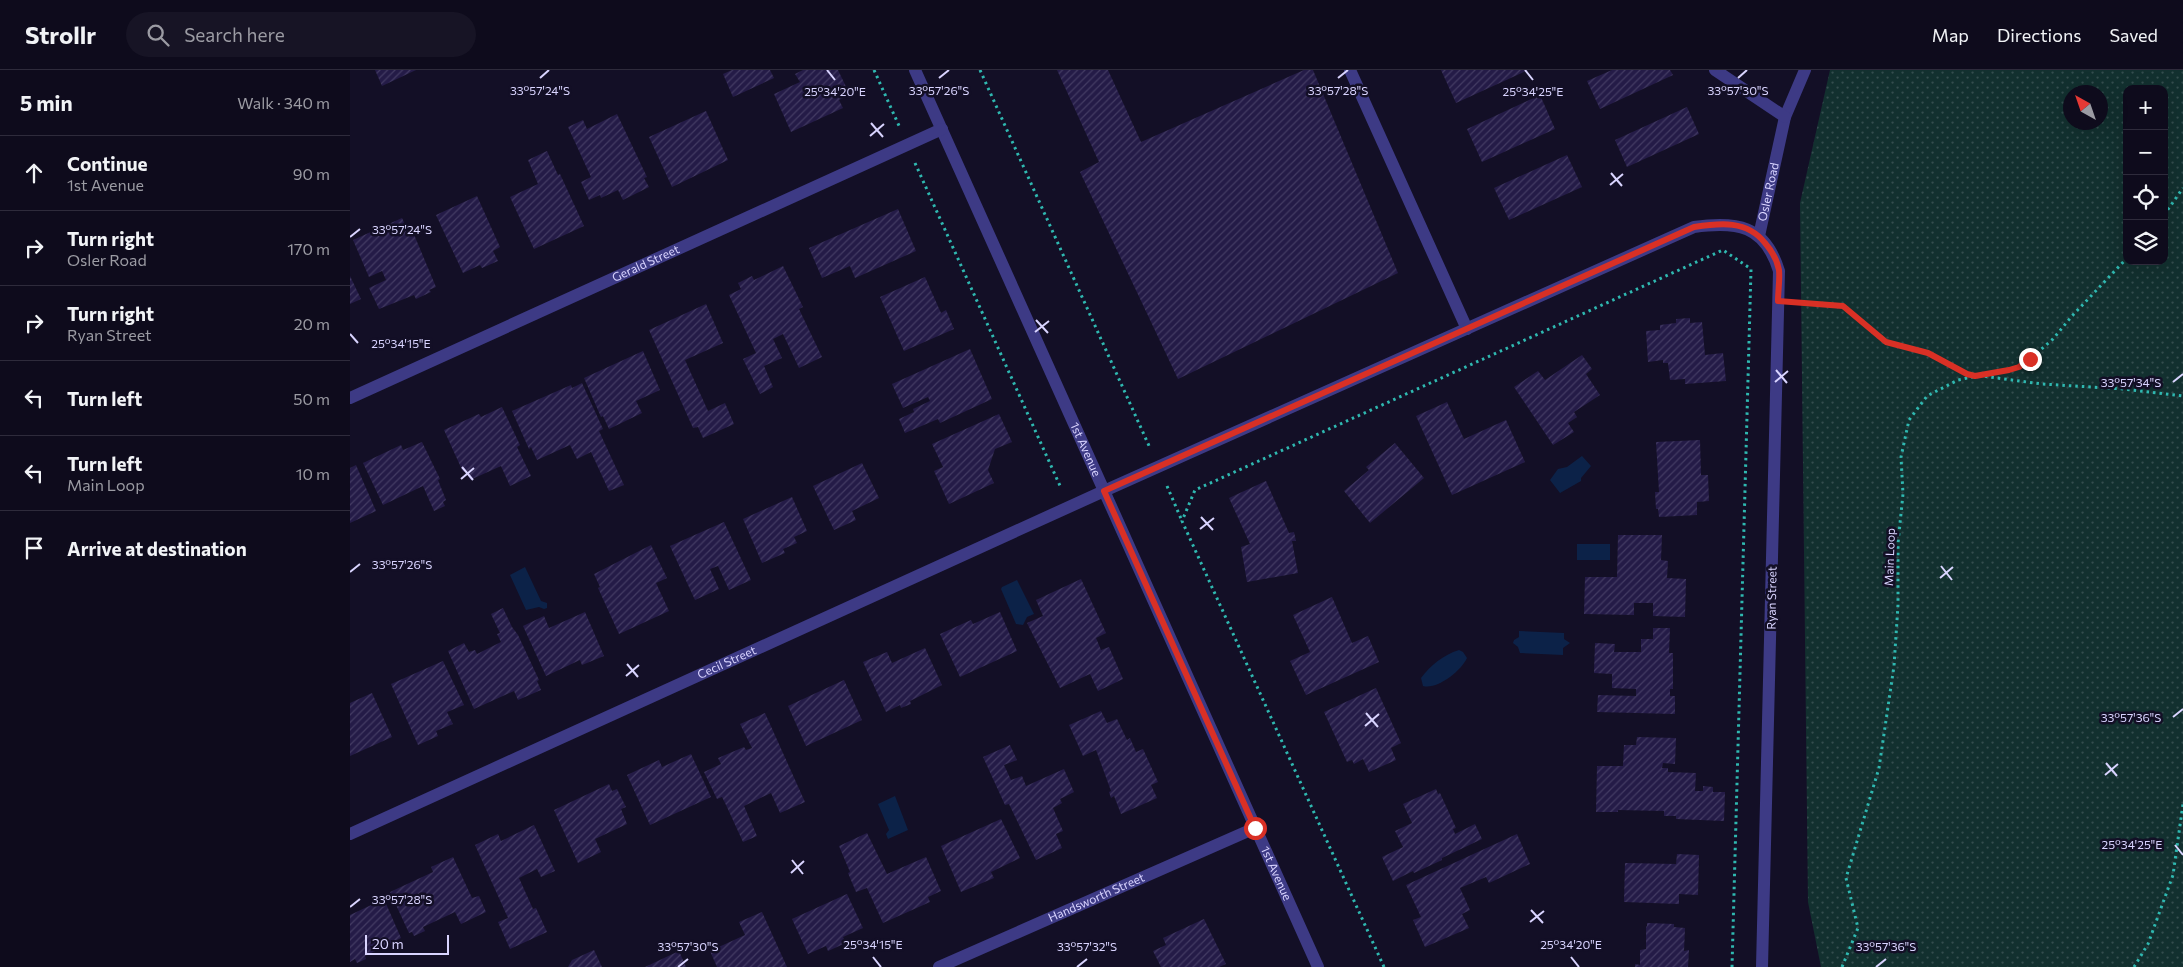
<!DOCTYPE html>
<meta charset="utf-8">
<style>
body{margin:0;font-family:Commissioner,sans-serif;background:#171425;color:#f1f3f6}
.controls{position:absolute;right:15px;top:15px;display:grid;overflow:hidden;border-radius:10px;box-shadow:0 5px 20px #0002}
.controls button{width:45px;height:45px;display:grid;place-items:center;padding:0;border:0;border-bottom:1px solid #2e2b3b;background:#0e0b1c;color:#f1f3f6;font:25px sans-serif}
.compass{position:absolute;left:1713px;top:15px;width:45px;height:45px;border-radius:50%;background:#0e0b1c;box-shadow:0 5px 20px #0002;rotate:320deg}
.scale{position:absolute;left:15px;bottom:12px;width:84px;box-sizing:border-box;padding-left:5px;border:2px solid #d9d4ff;border-top:0;font-size:14px;line-height:18px;white-space:nowrap;color:#d9d4ff;-webkit-text-stroke:4px #130f26;paint-order:stroke}
.stop{position:absolute;width:15px;height:15px;margin:-11px;border:4px solid #d93025;border-radius:50%;background:#fff}
.stop.end{background:#d93025;border-color:#fff;box-shadow:0 1px 5px #0008}
.list{margin:0;padding:0;list-style:none}
h2{display:flex;justify-content:space-between;align-items:center;height:65px;margin:0;padding:0 20px;font-size:21px}
h2 small{font-size:16px;font-weight:400;color:#9b9ba3}
.list li{display:grid;grid-template-columns:32px 1fr auto;gap:15px;align-items:center;box-sizing:border-box;height:75px;padding:0 20px;border-top:1px solid #2e2b3b}
.list b{display:block;font-size:19px;white-space:nowrap}
.list p{margin:0;font-size:16px;white-space:nowrap;color:#9b9ba3}
.list em{font-size:16px;font-style:normal;color:#9b9ba3}
.icon{flex:none;width:28px;height:28px;fill:none;stroke:currentColor;stroke-width:2;stroke-linecap:round;stroke-linejoin:round}
.map{position:relative;flex:none;width:1833px;height:897px;overflow:hidden}
header{display:flex;align-items:center;gap:30px;box-sizing:border-box;height:70px;padding:0 25px;background:#0e0b1c;border-bottom:1px solid #2e2b3b}
header strong{font-size:24px}
nav{display:flex;gap:28px;margin-inline-start:auto;font-size:18px}
.search{width:350px;height:45px;background:#171425;display:flex;align-items:center;gap:12px;box-sizing:border-box;padding:0 18px;border-radius:28px;color:#9b9ba3;font-size:19px}
main{display:flex}
aside{flex:1;background:#0e0b1c}
.map>svg:first-child{display:block}
.grass{fill:url(#grass-dots);fill-rule:evenodd}
.water{fill:#0c2248}
.building{fill:url(#building-hatch)}
.lines{fill:none;stroke-linecap:round;stroke-linejoin:round}
.path{stroke:#2fb8b0;stroke-width:3;stroke-dasharray:2.5 4;stroke-linecap:butt}
.service{stroke:#3d3a85;stroke-width:12}
.minor{stroke:#3d3a85;stroke-width:12}
.route{stroke:#d93025;stroke-width:6}
.ticks{fill:none;stroke:#d9d4ff;stroke-width:2}
.labels{text-anchor:middle;stroke-width:5;stroke-linejoin:round;paint-order:stroke}
.street-label{font-size:12px;fill:#d9d4ff;stroke:#130f26}
.ticks-label{font-size:12px;text-anchor:middle;fill:#d9d4ff;stroke:#130f26;stroke-width:5;stroke-linejoin:round;paint-order:stroke}
</style>
<header>
<strong>Strollr</strong>
<div class="search"><svg class="icon" aria-label="search" viewBox="0 0 24 24"><circle cx="10" cy="10" r="6"/><path d="M15 15l6 6"/></svg>Search here</div>
<nav><a>Map</a><a>Directions</a><a>Saved</a></nav>
</header>
<main>
<aside>
<h2>5 min<small>Walk · 340 m</small></h2>
<ul class="list">
<li><svg class="icon" aria-label="ahead" viewBox="0 0 24 24"><path d="M12 20V5M6 11l6-6 6 6"/></svg><div><b>Continue</b><p>1st Avenue</p></div><em>90 m</em></li>
<li><svg class="icon" aria-label="right" viewBox="0 0 24 24"><path d="M7 20v-9h11M14 6l5 5-5 5"/></svg><div><b>Turn right</b><p>Osler Road</p></div><em>170 m</em></li>
<li><svg class="icon" aria-label="right" viewBox="0 0 24 24"><path d="M7 20v-9h11M14 6l5 5-5 5"/></svg><div><b>Turn right</b><p>Ryan Street</p></div><em>20 m</em></li>
<li><svg class="icon" aria-label="left" viewBox="0 0 24 24"><path d="M17 20v-9H6M10 6l-5 5 5 5"/></svg><div><b>Turn left</b></div><em>50 m</em></li>
<li><svg class="icon" aria-label="left" viewBox="0 0 24 24"><path d="M17 20v-9H6M10 6l-5 5 5 5"/></svg><div><b>Turn left</b><p>Main Loop</p></div><em>10 m</em></li>
<li><svg class="icon" aria-label="arrive" viewBox="0 0 24 24"><path d="M6 21V4h12l-3 4 3 4H6"/></svg><div><b>Arrive at destination</b></div></li>
</ul>
</aside>
<div class="map">
<svg width="1833" height="897" viewBox="0 0 1833 897">
<defs>
<pattern id="grass-dots" width="8" height="8" patternUnits="userSpaceOnUse" patternTransform="scale(1.25)"><rect width="8" height="8" fill="#12302f"/><path d="M2 2h.1M6 6h.1" fill="none" stroke="#344d4e" stroke-width="1.8" stroke-linecap="round"/></pattern>
<pattern id="building-hatch" width="6" height="6" patternUnits="userSpaceOnUse" patternTransform="scale(1.25)"><rect width="6" height="6" fill="#241b47"/><path d="M-1 1l2-2M0 6l6-6M5 7l2-2" fill="none" stroke="#433b63"/></pattern>
</defs>
<rect width="100%" height="100%" fill="#130f26"/>
<!-- grass -->
<path class="grass" d="M1480,0H1833V897H1471L1458,832L1450,133ZM1777,19H1814V191H1777ZM1720,22H1750V52H1720Z"/>
<!-- water -->
<g class="water">
<path d="M1232,386L1241,396L1231,408V411L1210,423L1200,410L1208,399L1217,397Z"/>
<rect x="1227" y="474" width="33" height="16"/>
<path d="M175,497L191,531L197,533V538L194,539L189,537L176,540L160,505Z"/>
<path d="M667,510L684,544L677,547L673,555L666,554L651,519L652,517Z"/>
<path d="M1169,561L1214,563V569L1220,573L1213,578V585L1170,583L1168,577L1163,573L1164,570L1169,567Z"/>
<path d="M1109,580L1113,582L1117,588C1111,601 1087,620 1073,616L1071,608C1081,595 1093,585 1109,580Z"/>
<path d="M545,726L558,760L538,769L536,764L539,760L528,734Z"/>
</g>
<!-- building -->
<g class="building">
<path d="M25,0H66L32,16Z"/>
<path d="M382,0H420L424,8L383,27L373,4Z"/>
<path d="M453,0H488L500,25L489,30L493,38L441,62L424,24L450,12L445,4Z"/>
<path d="M707,0H758L791,72L954,0H963L1048,203L828,309L730,102L749,92Z"/>
<path d="M1091,0H1178L1106,33Z"/>
<path d="M1262,0H1320L1323,5L1250,39L1237,11Z"/>
<path d="M1190,25L1205,59L1132,92L1117,59Z"/>
<path d="M1337,37L1349,64L1277,97L1265,70Z"/>
<path d="M356,41L378,90L322,117L299,67Z"/>
<path d="M267,44L297,107L294,108L299,117L273,130L268,120L251,128L250,125L239,130L231,112L241,107L218,57L233,50L237,59Z"/>
<path d="M197,81L208,105L210,104L234,156L184,179L160,127L188,114L178,90Z"/>
<path d="M1217,85L1232,117L1159,150L1144,118Z"/>
<path d="M127,126L150,177L143,181L148,191L132,198L130,195L113,203L86,145Z"/>
<path d="M548,139L566,181L505,208L500,196L472,208L459,178Z"/>
<path d="M52,148L56,157L60,155L86,217L79,220L81,222L66,229L64,225L29,239L19,218L36,210L32,201L19,207L3,170Z"/>
<path d="M433,196L453,237L449,239L472,287L449,298L433,264L423,269L432,288L414,296L423,317L410,324L393,289L406,283L379,225L391,219L388,213L402,206L404,210Z"/>
<path d="M0,206L11,229L0,234Z"/>
<path d="M575,207L591,243L596,240L604,259L554,281L530,227Z"/>
<path d="M356,234L373,273L335,290L358,341L375,333L384,354L353,368L348,357L343,358L299,260Z"/>
<path d="M1340,248V253L1352,252L1355,285L1373,283L1376,311L1335,314V309L1320,310L1318,293H1313V290L1298,292L1296,261L1310,260V255L1326,253V249Z"/>
<path d="M620,279L642,329L590,353L588,349L555,363L549,349L564,342L563,339L580,331L578,327L553,338L542,314Z"/>
<path d="M293,281L310,320L286,331L292,343L259,359L253,346L251,347L234,308Z"/>
<path d="M1232,285L1242,299L1236,304L1250,325L1224,342L1227,347L1218,353L1224,362L1203,375L1164,317L1188,301L1195,310Z"/>
<path d="M232,313L253,359L249,361L274,415L259,421L241,382L227,389L220,375L187,390L181,377L179,379L162,341L221,315L222,318Z"/>
<path d="M1097,332L1114,369L1156,350L1175,392L1102,425L1066,346Z"/>
<path d="M152,337L170,375L167,377L181,406L160,416L151,396L120,410L116,400L113,402L94,360L129,344L131,347Z"/>
<path d="M649,344L662,372L645,379L638,400L644,413L599,434L584,401L593,397L582,374Z"/>
<path d="M1350,370L1351,405H1358L1359,431L1347,432V445L1309,447L1308,439H1306L1305,422H1309L1306,372Z"/>
<path d="M72,372L90,409L88,410L96,430L93,432L95,436L84,441L73,416L33,435L13,393L51,375L53,380Z"/>
<path d="M1045,373L1074,408L1020,453L994,421L1019,400L1016,397Z"/>
<path d="M512,393L529,428L502,441L506,450L484,460L463,416Z"/>
<path d="M6,395L26,441L0,453V398Z"/>
<path d="M916,411L939,463L944,462L946,471H942L948,503L897,512L891,477L900,474L879,428Z"/>
<path d="M442,427L457,461L444,467L447,473L433,479L435,483L412,493L393,449Z"/>
<path d="M374,452L401,510L379,520L368,496L360,499L369,519L345,530L320,476Z"/>
<path d="M1268,465H1312L1311,490L1318,491L1317,508L1336,509L1335,547L1303,546V533H1284V545L1234,544L1235,507H1267Z"/>
<path d="M301,475L317,508L306,513L319,541L269,564L248,518L250,517L244,504Z"/>
<path d="M731,509L756,563L746,568L751,580L759,577L773,609L748,621L740,604L710,618L677,553L693,546L686,530Z"/>
<path d="M982,527L1002,573L1018,566L1029,592L956,625L940,591L960,582L943,545Z"/>
<path d="M153,538L162,557L168,565L189,610L187,611L191,620L168,630L164,621L124,639L98,581L114,573L119,582L125,580L127,584L151,572L147,564L150,563L141,544Z"/>
<path d="M235,542L254,586L232,595L230,590L196,606L173,556L194,546L199,558Z"/>
<path d="M650,542L667,581L610,607L590,564L621,550L623,554Z"/>
<path d="M1303,558H1320L1319,583H1323V619H1320V626H1325V644L1247,642L1248,625L1286,626V619L1262,618V604L1244,603L1245,573L1265,574L1264,582H1291V569H1303Z"/>
<path d="M575,578L592,615L560,631L561,634L551,638L550,635L536,642L513,592L537,582L542,593Z"/>
<path d="M93,591L114,635L97,642L103,654L86,661L88,666L68,675L41,614Z"/>
<path d="M494,610L512,650L456,676L438,636Z"/>
<path d="M1026,618L1051,673L1041,678L1046,690L1019,702L1013,689L1004,694L1002,690L997,692L974,642Z"/>
<path d="M22,623L42,667L0,686V633Z"/>
<path d="M751,641L757,653L767,649L777,670L780,668L786,682L793,679L808,712L801,715L807,728L771,744L764,726L761,728L759,722L761,721L746,680L733,686L719,655Z"/>
<path d="M415,643L455,732L430,743L421,723L394,736L407,766L393,772L376,735L372,727L367,729L354,702L371,694L368,688L394,677L396,680L402,678L390,654Z"/>
<path d="M1287,667L1326,668L1325,694L1313,693L1312,698H1318V702L1346,703L1345,721H1353V716L1363,717V722H1375L1374,751L1326,749V746H1314V741L1268,740V742H1246L1247,696H1273L1274,675H1286Z"/>
<path d="M660,675L667,690L654,695L661,710L672,706L676,716L714,699L724,722L710,729L712,733L703,738L713,761L706,764L712,778L686,790L659,734L655,735L633,687Z"/>
<path d="M341,684L361,727L300,755L277,705L309,690L312,697Z"/>
<path d="M259,714L262,721L267,719L276,737L271,739L277,754L245,769L251,782L228,793L204,740Z"/>
<path d="M1086,719L1088,724L1090,723L1106,758L1103,759L1105,764L1125,754L1132,769L1092,788V790L1064,803L1063,801L1043,811L1032,787L1053,777L1045,761L1062,753L1053,734Z"/>
<path d="M651,749L670,788L641,802L644,808L611,822L591,776Z"/>
<path d="M184,755L205,801L191,807L187,799L169,808L183,839L186,838L197,862L160,879L148,852L158,848L125,775L148,764L151,771Z"/>
<path d="M517,763L537,804L576,787L591,821L578,827L580,832L533,853L517,818L506,822L498,803L500,802L489,776Z"/>
<path d="M1167,764L1180,794L1139,813L1136,807L1110,818L1120,840L1112,844L1119,858L1075,877L1063,850L1071,847L1056,815Z"/>
<path d="M1327,784L1349,785L1348,825L1329,824V834L1274,832L1275,793L1326,794Z"/>
<path d="M103,787L122,828L129,826L136,842L111,854L105,842L73,857L75,861L64,866L62,862L59,863L40,822L83,802L81,797Z"/>
<path d="M497,824L513,858L493,867L496,873L478,881L476,876L458,884L442,849Z"/>
<path d="M34,829L51,868L15,886L16,889L7,893L5,889L0,892V845Z"/>
<path d="M412,842L437,897H367L360,881L395,865L389,852Z"/>
<path d="M854,849L876,894L869,897H811L803,881L816,875L813,868Z"/>
<path d="M1297,853L1324,854V857L1335,858L1334,881L1339,880L1338,897H1285V894L1290,895V880L1296,879V856L1297,857Z"/>
<path d="M244,880L252,897H218L222,890Z"/>
<path d="M329,881L336,897H295Z"/>
</g>
<g class="lines">
<!-- path -->
<g class="path">
<path d="M524,0L550,58"/>
<path d="M630,0L800,378"/>
<path d="M565,93L711,418"/>
<path d="M1814,145L1833,118"/>
<path d="M1447,232L1493,236L1536,272L1578,283L1617,304L1692,314L1773,319L1833,326"/>
<path d="M817,416L832,451"/>
<path d="M1034,897L832,451L845,420L1373,180L1401,199L1382,897"/>
<path d="M1492,897L1508,858L1496,808L1529,698L1544,596L1548,535V473L1553,424L1551,387L1559,350L1577,326L1608,310L1669,297L1680,289L1703,269L1722,246L1777,188"/>
<path d="M1784,897L1798,874L1823,805L1833,734"/>
</g>
<!-- service -->
<g class="service">
<path d="M1000,0L1117,259"/>
<path id="s1" d="M1409,166L1435,47L1455,0"/>
</g>
<!-- minor -->
<g class="minor">
<path id="s2" d="M565,0L968,897"/>
<path d="M1365,0L1435,47"/>
<path id="s3" d="M0,328L592,59"/>
<path id="s4" d="M0,764L754,421L1344,157C1387,151 1415,155 1429,201L1412,897"/>
<path id="s5" d="M589,897L905,758"/>
</g>
</g>
<g class="lines">
<!-- route -->
<path class="route" d="M905,758L754,421L1344,157C1370,153 1397,150 1415,173C1422,181 1427,189 1429,200C1430,210 1428,221 1428,231L1493,236L1536,272L1578,283L1617,304L1625,306L1659,300L1669,297L1680,289"/>
</g>
<!-- ticks -->
<path class="ticks" d="M477,0L485,10M1175,0L1183,10M190,8L199,0M589,8L599,0M988,8L998,0M1388,8L1397,0M521,53L533,67M520,66L534,54M1261,103L1272,116M1260,115L1273,104M0,167L10,159M686,250L698,263M685,262L699,251M0,264L8,273M1426,300L1437,313M1425,312L1438,301M1823,312L1833,304M112,397L123,410M111,409L124,398M851,447L863,460M850,459L864,448M1591,496L1602,510M0,502L10,494M1590,508L1603,497M277,594L288,607M276,606L289,595M1016,643L1028,657M1823,647L1833,639M1015,656L1029,644M1756,693L1767,706M1755,705L1768,694M1825,775L1833,785M442,790L453,804M441,803L454,791M0,837L10,829M1181,840L1193,853M1180,852L1194,841M523,887L531,897M1221,887L1229,897M328,897L338,889M727,897L737,889M1526,897L1536,889"/>
<g class="labels">
<!-- street labels -->
<g class="street-label">
<text dy="4" stroke="none"><textPath href="#s1" startOffset="45">Osler Road</textPath></text>
<text dy="4" stroke="none"><textPath href="#s3" startOffset="325">Gerald Street</textPath></text>
<text dy="4" stroke="none"><textPath href="#s2" startOffset="416">1st Avenue</textPath></text>
<text transform="translate(1540 487) rotate(-88)" y="4">Main Loop</text>
<text transform="translate(1422 528) rotate(-89)" y="4">Ryan Street</text>
<text dy="4" stroke="none"><textPath href="#s4" startOffset="414">Cecil Street</textPath></text>
<text dy="4" stroke="none"><textPath href="#s2" startOffset="881">1st Avenue</textPath></text>
<text dy="4" stroke="none"><textPath href="#s5" startOffset="172">Handsworth Street</textPath></text>
</g>
</g>
<g class="ticks-label">
<text x="190" y="25">33°57'24"S</text>
<text x="589" y="25">33°57'26"S</text>
<text x="988" y="25">33°57'28"S</text>
<text x="1388" y="25">33°57'30"S</text>
<text x="1183" y="26">25°34'25"E</text>
<text x="485" y="26">25°34'20"E</text>
<text x="52" y="164">33°57'24"S</text>
<text x="51" y="278">25°34'15"E</text>
<text x="1781" y="317">33°57'34"S</text>
<text x="52" y="499">33°57'26"S</text>
<text x="1781" y="652">33°57'36"S</text>
<text x="1782" y="779">25°34'25"E</text>
<text x="52" y="834">33°57'28"S</text>
<text x="523" y="879">25°34'15"E</text>
<text x="1221" y="879">25°34'20"E</text>
<text x="338" y="881">33°57'30"S</text>
<text x="737" y="881">33°57'32"S</text>
<text x="1536" y="881">33°57'36"S</text>
</g>
</svg>
<div class="controls">
<button>+</button>
<button>−</button>
<button><svg class="icon" aria-label="locate" viewBox="0 0 24 24"><circle cx="12" cy="12" r="6"/><path d="M12 2v4M12 18v4M2 12h4M18 12h4"/></svg></button>
<button><svg class="icon" aria-label="layers" viewBox="0 0 24 24"><path d="M12 4l9 5-9 5-9-5zM3 14l9 5 9-5"/></svg></button>
</div>
<svg class="compass" viewBox="-18 -18 36 36"><path d="M0-13l5 13h-10z" fill="#e53935"/><path d="M0 13l5-13h-10z" fill="#9b9ba3"/></svg>
<div class="scale">20 m</div>
<div class="stop" style="left:905px;top:758px"></div>
<div class="stop end" style="left:1680px;top:289px"></div>
</div>
</main>
